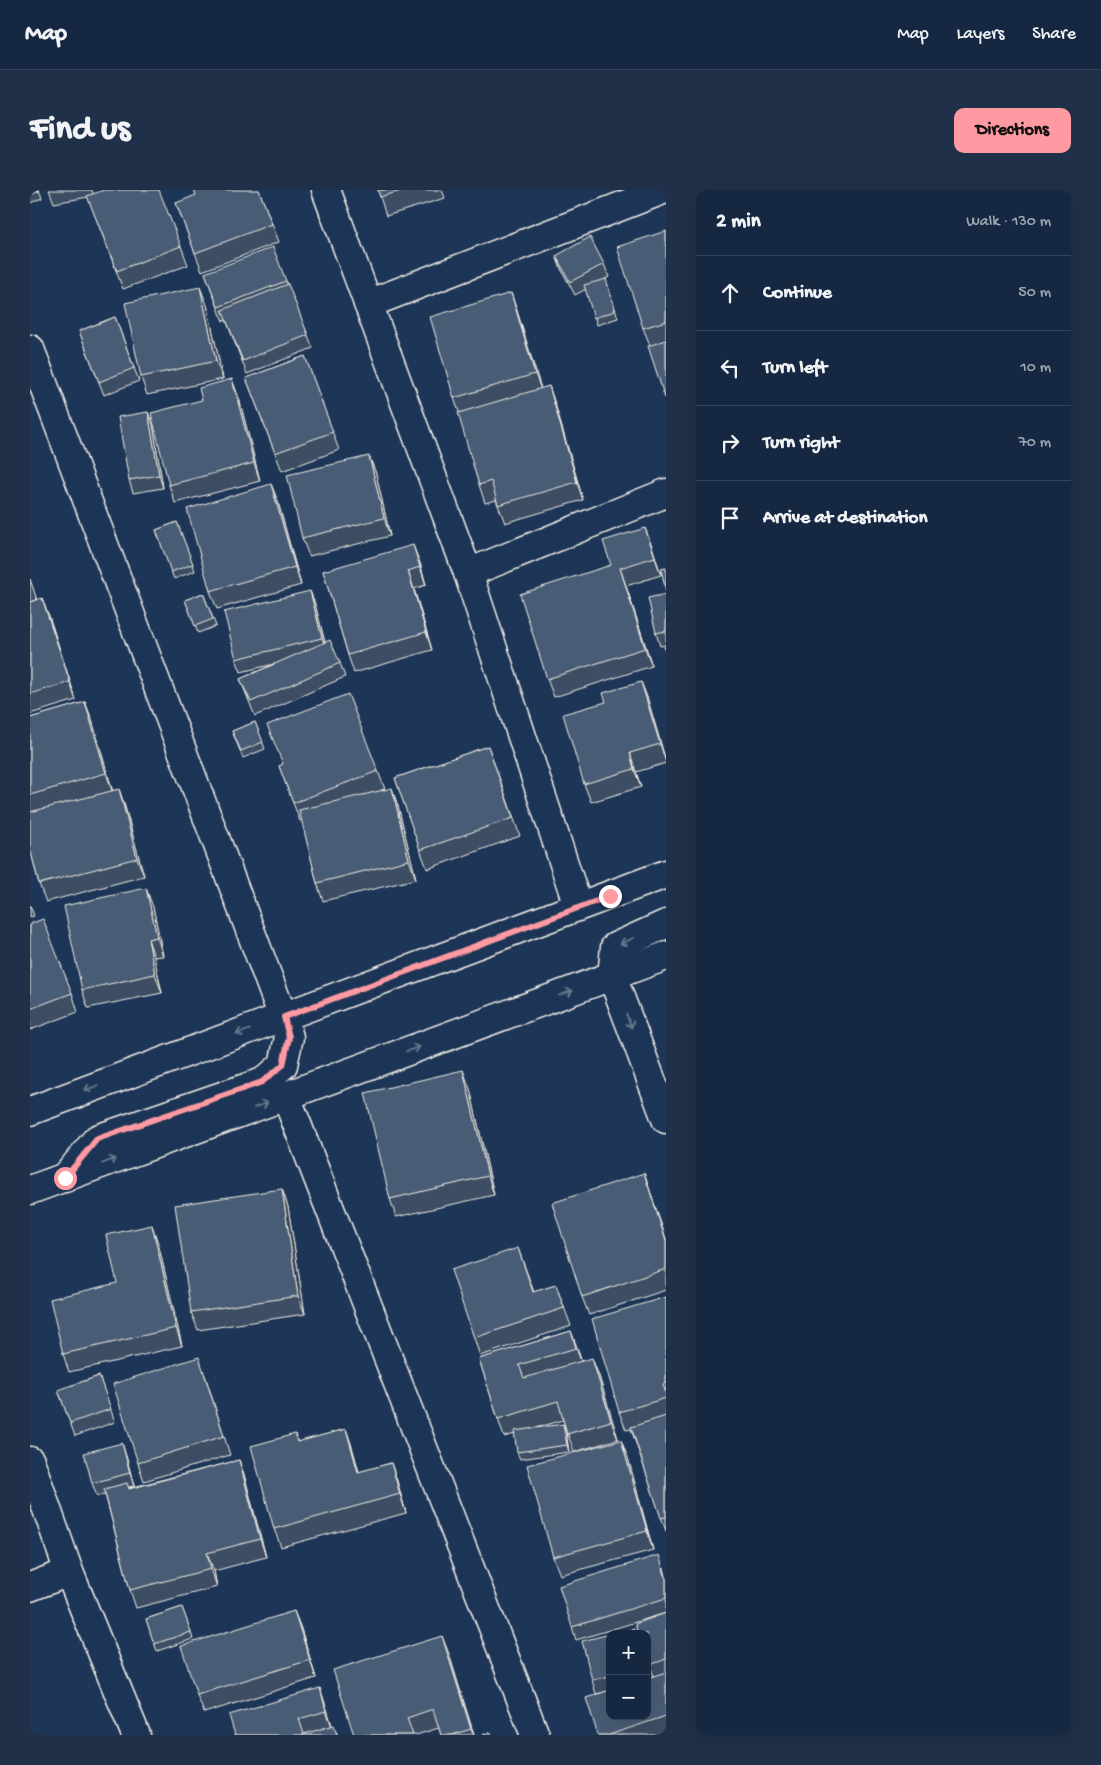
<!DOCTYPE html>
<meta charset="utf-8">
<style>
body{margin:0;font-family:"Gochi Hand",sans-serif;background:#1f3048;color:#f1f3f6}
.controls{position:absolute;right:15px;bottom:15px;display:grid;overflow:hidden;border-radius:10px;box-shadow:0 5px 20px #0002}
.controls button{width:45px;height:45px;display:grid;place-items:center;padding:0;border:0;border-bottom:1px solid #35445a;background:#162841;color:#f1f3f6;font:25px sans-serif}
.stop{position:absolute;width:15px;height:15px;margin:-11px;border:4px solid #ff9aa2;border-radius:50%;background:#fff}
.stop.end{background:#ff9aa2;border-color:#fff;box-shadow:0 1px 5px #0008}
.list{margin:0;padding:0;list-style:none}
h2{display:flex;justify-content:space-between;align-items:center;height:65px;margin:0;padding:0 20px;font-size:21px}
h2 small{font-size:16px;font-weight:400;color:#9ea6b1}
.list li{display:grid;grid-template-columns:32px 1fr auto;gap:15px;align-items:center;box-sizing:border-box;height:75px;padding:0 20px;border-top:1px solid #35445a}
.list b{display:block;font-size:19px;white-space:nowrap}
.list em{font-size:16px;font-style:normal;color:#9ea6b1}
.icon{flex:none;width:28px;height:28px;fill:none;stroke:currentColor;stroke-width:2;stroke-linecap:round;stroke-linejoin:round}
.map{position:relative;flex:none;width:636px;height:1545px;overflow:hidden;border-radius:10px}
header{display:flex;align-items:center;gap:30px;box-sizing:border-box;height:70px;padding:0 25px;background:#162841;border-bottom:1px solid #35445a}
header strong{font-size:24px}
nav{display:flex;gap:28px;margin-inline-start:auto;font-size:18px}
.intro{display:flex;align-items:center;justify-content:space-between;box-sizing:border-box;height:120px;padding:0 30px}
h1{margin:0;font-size:35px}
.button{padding:12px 22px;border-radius:10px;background:#ff9aa2;color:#111;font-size:18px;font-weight:700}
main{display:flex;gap:30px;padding:0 30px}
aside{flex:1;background:#162841;border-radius:10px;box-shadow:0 5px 20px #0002}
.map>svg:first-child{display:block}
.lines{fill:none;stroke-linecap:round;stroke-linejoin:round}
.minor-casing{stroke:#f4f1e8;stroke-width:31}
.minor{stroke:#1d3557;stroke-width:28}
.wall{fill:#3e4e64;stroke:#f4f1e8}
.shaded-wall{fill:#324051;stroke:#f4f1e8}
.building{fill:#485b74;stroke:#f4f1e8}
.oneway{stroke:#68778a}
.route{stroke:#ff9aa2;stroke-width:6}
</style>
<header>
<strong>Map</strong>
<nav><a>Map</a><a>Layers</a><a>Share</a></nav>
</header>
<div class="intro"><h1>Find us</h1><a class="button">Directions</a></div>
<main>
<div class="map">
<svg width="636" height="1545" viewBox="0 0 636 1545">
<rect width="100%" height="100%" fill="#1d3557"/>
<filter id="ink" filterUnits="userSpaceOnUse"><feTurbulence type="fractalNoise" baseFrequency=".02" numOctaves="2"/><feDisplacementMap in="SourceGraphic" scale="10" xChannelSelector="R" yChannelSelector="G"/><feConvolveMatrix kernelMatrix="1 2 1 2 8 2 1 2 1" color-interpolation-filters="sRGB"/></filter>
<g filter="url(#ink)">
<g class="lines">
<!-- minor casing -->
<g class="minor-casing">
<g id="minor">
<path d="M296,0L438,383L636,303"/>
<path d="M338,114L633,0"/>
<path d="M0,159L253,827L259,847L253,875L233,892L67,949L35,988"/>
<path d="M438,383L548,716"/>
<path d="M636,734L585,757L582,786L636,929"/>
<path d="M256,906L505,1545"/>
<path d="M0,921L636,684"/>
<path d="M0,1000L636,766"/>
<path d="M0,1271L39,1382L106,1545"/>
<path d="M0,1397L39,1382"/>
</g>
</g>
<!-- minor -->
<use href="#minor" class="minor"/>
</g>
<!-- wall -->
<g class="wall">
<path d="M0,0H9L12,8L0,13Z"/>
<path d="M19,0H62L63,4L151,56L158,75L93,99L58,7L24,13Z"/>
<path d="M229,0L249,52L172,81L146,13Z"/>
<path d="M348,0H412L415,8L356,26Z"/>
<path d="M636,41V211L620,155L613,138Z"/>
<path d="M526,66L574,74L579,87L575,89L578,96L588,128L567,135L556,99L545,105L531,79Z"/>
<path d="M175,83L256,91L283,158L217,184L196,130L193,131Z"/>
<path d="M481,103L487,121L511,199L519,196L525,214L553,310L475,333L466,310L455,313L449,295L429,222L424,208Z"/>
<path d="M177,115L193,189L117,205L111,187Z"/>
<path d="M85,127L109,191L74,205L49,141Z"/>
<path d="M275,166L309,260L252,281L216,188Z"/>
<path d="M209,208L230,291L145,313L139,295Z"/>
<path d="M123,235L133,298L103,303L99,290Z"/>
<path d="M339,266L346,284L360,346L279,366L272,348Z"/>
<path d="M241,294L248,312L271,395L187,419L180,401Z"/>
<path d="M147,332L165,381L144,389L126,340Z"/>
<path d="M615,338L631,385L596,396L622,476L524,507L517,489Z"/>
<path d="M390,373L396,395L384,399L402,460L324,483L318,465L293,381Z"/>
<path d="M0,389L7,410L19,426L46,510L0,524Z"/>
<path d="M280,401L285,414L295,452L310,473L315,487L225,526L210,489L244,474L211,482L206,469Z"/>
<path d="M173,403L186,436L168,443L155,410Z"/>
<path d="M636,404V455L630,456L626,443Z"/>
<path d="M611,492L618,510L636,573L606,582L611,597L561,612L554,594L576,512Z"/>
<path d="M55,512L62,530L82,601L89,599L95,617L114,686L16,712L9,694L0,658V528Z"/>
<path d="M225,532L235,559L213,568L202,541Z"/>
<path d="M458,556L490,646L397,679L365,588Z"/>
<path d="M252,575L348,581L355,599L351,600L368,616L386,689L293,711L287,693L272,630L270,631L249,576Z"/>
<path d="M0,715L4,726L0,727Z"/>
<path d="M123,717L133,766L124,767L132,803L58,818L52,800Z"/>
<path d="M0,734L42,803L48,822L0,840Z"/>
<path d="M440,899L464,1005L366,1027L360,1009Z"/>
<path d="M614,983L636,1049V1100L559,1125L552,1107Z"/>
<path d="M252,999L258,1017L275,1124L168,1140L161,1122Z"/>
<path d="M128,1053L152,1156L39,1182L33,1164L87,1093Z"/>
<path d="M488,1058L504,1102L526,1095L541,1136L450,1166L444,1148Z"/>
<path d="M636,1107V1341L601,1239L596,1240L589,1222Z"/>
<path d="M541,1141L551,1171L569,1186L588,1249L544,1262L533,1230L506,1238L536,1241L539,1262L490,1269L487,1262L485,1244L474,1247L468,1229L449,1169Z"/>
<path d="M175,1185L200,1265L114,1291L108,1273Z"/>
<path d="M69,1186L85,1232L45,1246L28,1200Z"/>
<path d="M316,1239L322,1257L329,1282L361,1273L367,1291L376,1323L251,1357L244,1339L265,1244L268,1252Z"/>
<path d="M96,1266L104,1296L99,1297V1298L209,1270L215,1288L236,1367L184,1381L187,1397L106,1418L100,1400L75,1304L67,1306L62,1293Z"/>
<path d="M598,1268L623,1360L530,1385L523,1367Z"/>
<path d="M634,1378L636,1386V1423L546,1450L542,1437Z"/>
<path d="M152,1417L163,1449L127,1461L116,1429Z"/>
<path d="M264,1421L271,1439L286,1488L174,1523L167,1505Z"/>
<path d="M636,1423V1545H568L578,1501L566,1504L562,1490L580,1444V1526H617V1486L618,1488L624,1486L617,1468Z"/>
<path d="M419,1464L444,1545H411L409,1538L386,1545H324Z"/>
<path d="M296,1516L302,1536L308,1545H205Z"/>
</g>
<!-- shaded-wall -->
<g class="shaded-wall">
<path d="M170,97L177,115L193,189L186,171Z"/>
<path d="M481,103L487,121L512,202L505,184Z"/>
<path d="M202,189L209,208L230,291L224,273Z"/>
<path d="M519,196L525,214L553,310L547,292Z"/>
<path d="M118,222L123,235L133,298L129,285Z"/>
<path d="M339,266L346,284L360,346L354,328Z"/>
<path d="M241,294L248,312L271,395L265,377Z"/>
<path d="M615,338L622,356L631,385L625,367Z"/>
<path d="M383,355L390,373L396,395L390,377Z"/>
<path d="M590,378L596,396L622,476L615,458Z"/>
<path d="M378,381L384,399L402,460L396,442Z"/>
<path d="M280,401L285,414L297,461L292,448Z"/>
<path d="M12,408L19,426L46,510Z"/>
<path d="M611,492L618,510L636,571L630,554Z"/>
<path d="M55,512L62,530L83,602L76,583Z"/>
<path d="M600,563L606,582L611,597L604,579Z"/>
<path d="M362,598L368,616L386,689L379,670Z"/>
<path d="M89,599L95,617L114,686L107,668Z"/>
<path d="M116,698L123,717L133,766L127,747Z"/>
<path d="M118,749L124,767L132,803L125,784Z"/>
<path d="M433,880L440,899L464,1005L458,986Z"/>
<path d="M614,983L636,1049V1051Z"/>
<path d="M252,999L258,1017L275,1124L268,1106Z"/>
<path d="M122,1035L128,1053L152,1156L146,1138Z"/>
<path d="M541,1141L548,1160L553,1176L546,1158Z"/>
<path d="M562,1168L569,1186L588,1249L581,1231Z"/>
<path d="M533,1234L536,1241L539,1262L537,1255Z"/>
<path d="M316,1239L322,1257L334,1300L328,1282Z"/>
<path d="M591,1250L598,1268L623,1360L617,1341Z"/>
<path d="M92,1253L96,1266L104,1296L100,1283Z"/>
<path d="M209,1270L215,1288L236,1367L230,1349Z"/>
<path d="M361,1273L367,1291L376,1323L370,1304Z"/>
<path d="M177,1363L184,1381L187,1397L181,1379Z"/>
<path d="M264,1421L271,1439L286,1488L280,1470Z"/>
<path d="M412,1446L419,1464L444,1545L441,1539Z"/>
<path d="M290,1498L296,1516L303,1539L296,1521Z"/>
</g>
<!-- building -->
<g class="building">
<path d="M0,0H9V1L0,5Z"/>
<path d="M74,0H129L151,56L87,81L57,6Z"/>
<path d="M164,0H229L242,34L165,63L146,13L166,5Z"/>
<path d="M348,0H374L350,7Z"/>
<path d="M636,41V131L613,138L587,57Z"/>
<path d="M560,47L574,74L540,92L526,66Z"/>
<path d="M243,57L256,91L188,117L175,83Z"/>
<path d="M576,89L585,121L564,128L554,95Z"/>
<path d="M258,94L278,145L213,171L192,120Z"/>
<path d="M170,97L186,171L111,187L95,113Z"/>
<path d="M481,103L505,184L424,208L400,127Z"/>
<path d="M85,127L104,178L69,192L49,141Z"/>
<path d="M636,150V211L618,156Z"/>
<path d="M275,166L303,242L245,263L216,188Z"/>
<path d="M202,189L224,273L139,295L121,223L172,210L169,198Z"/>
<path d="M519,196L547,292L468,315L461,291L449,295L428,223Z"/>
<path d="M118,222L129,285L99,290L88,227Z"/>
<path d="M339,266L354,328L272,348L257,285Z"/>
<path d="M241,294L265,377L180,401L157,319Z"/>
<path d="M147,332L163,374L141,382L126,340Z"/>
<path d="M615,338L625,367L590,378L615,458L517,489L490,404L581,375L573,351Z"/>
<path d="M383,355L390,377L378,381L396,442L318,465L293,381Z"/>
<path d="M636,378V402L631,379Z"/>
<path d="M280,401L292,448L206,469L194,422Z"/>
<path d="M173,403L183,429L165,436L155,410Z"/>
<path d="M636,404V441L626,443L618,408Z"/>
<path d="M12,408L40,492L0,504V412Z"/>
<path d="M300,450L310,473L221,512L210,489Z"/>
<path d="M634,457H636V464Z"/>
<path d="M611,492L630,554L600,563L604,579L554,594L533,524L576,512L573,503Z"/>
<path d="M318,504L348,581L263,613L249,576L253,574L237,535Z"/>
<path d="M55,512L76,583L0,605V528Z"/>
<path d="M225,532L233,552L211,561L202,541Z"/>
<path d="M458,556L483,628L390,660L365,588Z"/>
<path d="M362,598L379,670L287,693L269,620Z"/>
<path d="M89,599L107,668L9,694L0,658V622Z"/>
<path d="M116,698L127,747L118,749L125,784L52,800L34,716Z"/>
<path d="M13,729L42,803L0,819V734Z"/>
<path d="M433,880L458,986L360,1009L335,903Z"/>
<path d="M614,983L636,1051V1079L552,1107L522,1013Z"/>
<path d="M252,999L268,1106L161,1122L145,1015Z"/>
<path d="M122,1035L146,1138L33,1164L20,1109L87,1093L76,1045Z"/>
<path d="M488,1058L503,1102L526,1095L534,1118L444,1148L421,1080Z"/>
<path d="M636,1107V1193L633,1194L636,1204V1208L589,1222L562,1129Z"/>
<path d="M541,1141L546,1158L489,1175L494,1188L562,1168L581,1231L537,1244L528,1211L468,1229L449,1169Z"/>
<path d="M169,1167L194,1246L108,1273L83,1194Z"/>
<path d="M69,1186L81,1219L40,1233L28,1200Z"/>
<path d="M636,1226V1327L631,1328L601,1237Z"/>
<path d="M533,1234L537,1255L487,1262L484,1241Z"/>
<path d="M316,1239L328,1282L361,1273L370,1304L244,1339L221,1256L265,1244L267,1252Z"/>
<path d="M591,1250L617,1341L523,1367L497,1275Z"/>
<path d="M92,1253L100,1283L62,1293L54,1263Z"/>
<path d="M209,1270L230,1349L177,1363L181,1379L100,1400L74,1299L97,1293L99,1299Z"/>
<path d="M629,1365L636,1389V1408L542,1437L529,1396Z"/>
<path d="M152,1417L161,1442L124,1454L116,1429Z"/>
<path d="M264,1421L280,1470L167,1505L151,1456Z"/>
<path d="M636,1423V1469L620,1475L617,1468V1444H608L605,1434Z"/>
<path d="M604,1439L605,1444H583Z"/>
<path d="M580,1444V1486L562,1490L552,1451Z"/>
<path d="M412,1446L441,1539L422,1545H411L403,1519L377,1528L383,1545H324L303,1480Z"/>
<path d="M636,1482V1526L579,1545H568L556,1508L580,1500V1526H617V1488Z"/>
<path d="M290,1498L296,1521L269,1529L274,1544L304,1535L307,1545H205L199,1525Z"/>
<path d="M460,1542L462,1545H453Z"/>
</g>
<!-- one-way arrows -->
<defs><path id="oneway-shaft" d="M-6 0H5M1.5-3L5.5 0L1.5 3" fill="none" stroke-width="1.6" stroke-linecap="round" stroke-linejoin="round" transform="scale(1.25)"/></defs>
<g class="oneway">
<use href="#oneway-shaft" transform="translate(597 751) rotate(155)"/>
<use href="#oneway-shaft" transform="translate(536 803) rotate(-20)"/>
<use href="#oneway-shaft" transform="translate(599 831) rotate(69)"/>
<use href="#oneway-shaft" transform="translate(213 842) rotate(160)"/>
<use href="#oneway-shaft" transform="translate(383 859) rotate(-20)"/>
<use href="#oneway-shaft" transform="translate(61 898) rotate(160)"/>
<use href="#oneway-shaft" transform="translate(231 915) rotate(-20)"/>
<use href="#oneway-shaft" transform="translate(79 971) rotate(-20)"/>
</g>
</g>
<g class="lines" filter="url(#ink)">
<!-- route -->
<path class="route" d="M35,988L67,949L232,892L253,875L259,847L254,827L580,706"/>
</g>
</svg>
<div class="controls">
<button>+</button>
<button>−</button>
</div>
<div class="stop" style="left:35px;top:988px"></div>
<div class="stop end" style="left:580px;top:706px"></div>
</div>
<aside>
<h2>2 min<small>Walk · 130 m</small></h2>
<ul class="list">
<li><svg class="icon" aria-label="ahead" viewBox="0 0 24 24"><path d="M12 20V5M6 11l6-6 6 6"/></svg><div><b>Continue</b></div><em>50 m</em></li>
<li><svg class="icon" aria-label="left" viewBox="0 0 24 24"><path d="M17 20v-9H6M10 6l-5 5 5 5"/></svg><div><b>Turn left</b></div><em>10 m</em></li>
<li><svg class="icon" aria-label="right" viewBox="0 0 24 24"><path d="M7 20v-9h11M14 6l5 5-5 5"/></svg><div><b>Turn right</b></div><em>70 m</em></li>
<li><svg class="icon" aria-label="arrive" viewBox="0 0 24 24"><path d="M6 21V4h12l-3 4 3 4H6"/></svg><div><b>Arrive at destination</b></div></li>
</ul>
</aside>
</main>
